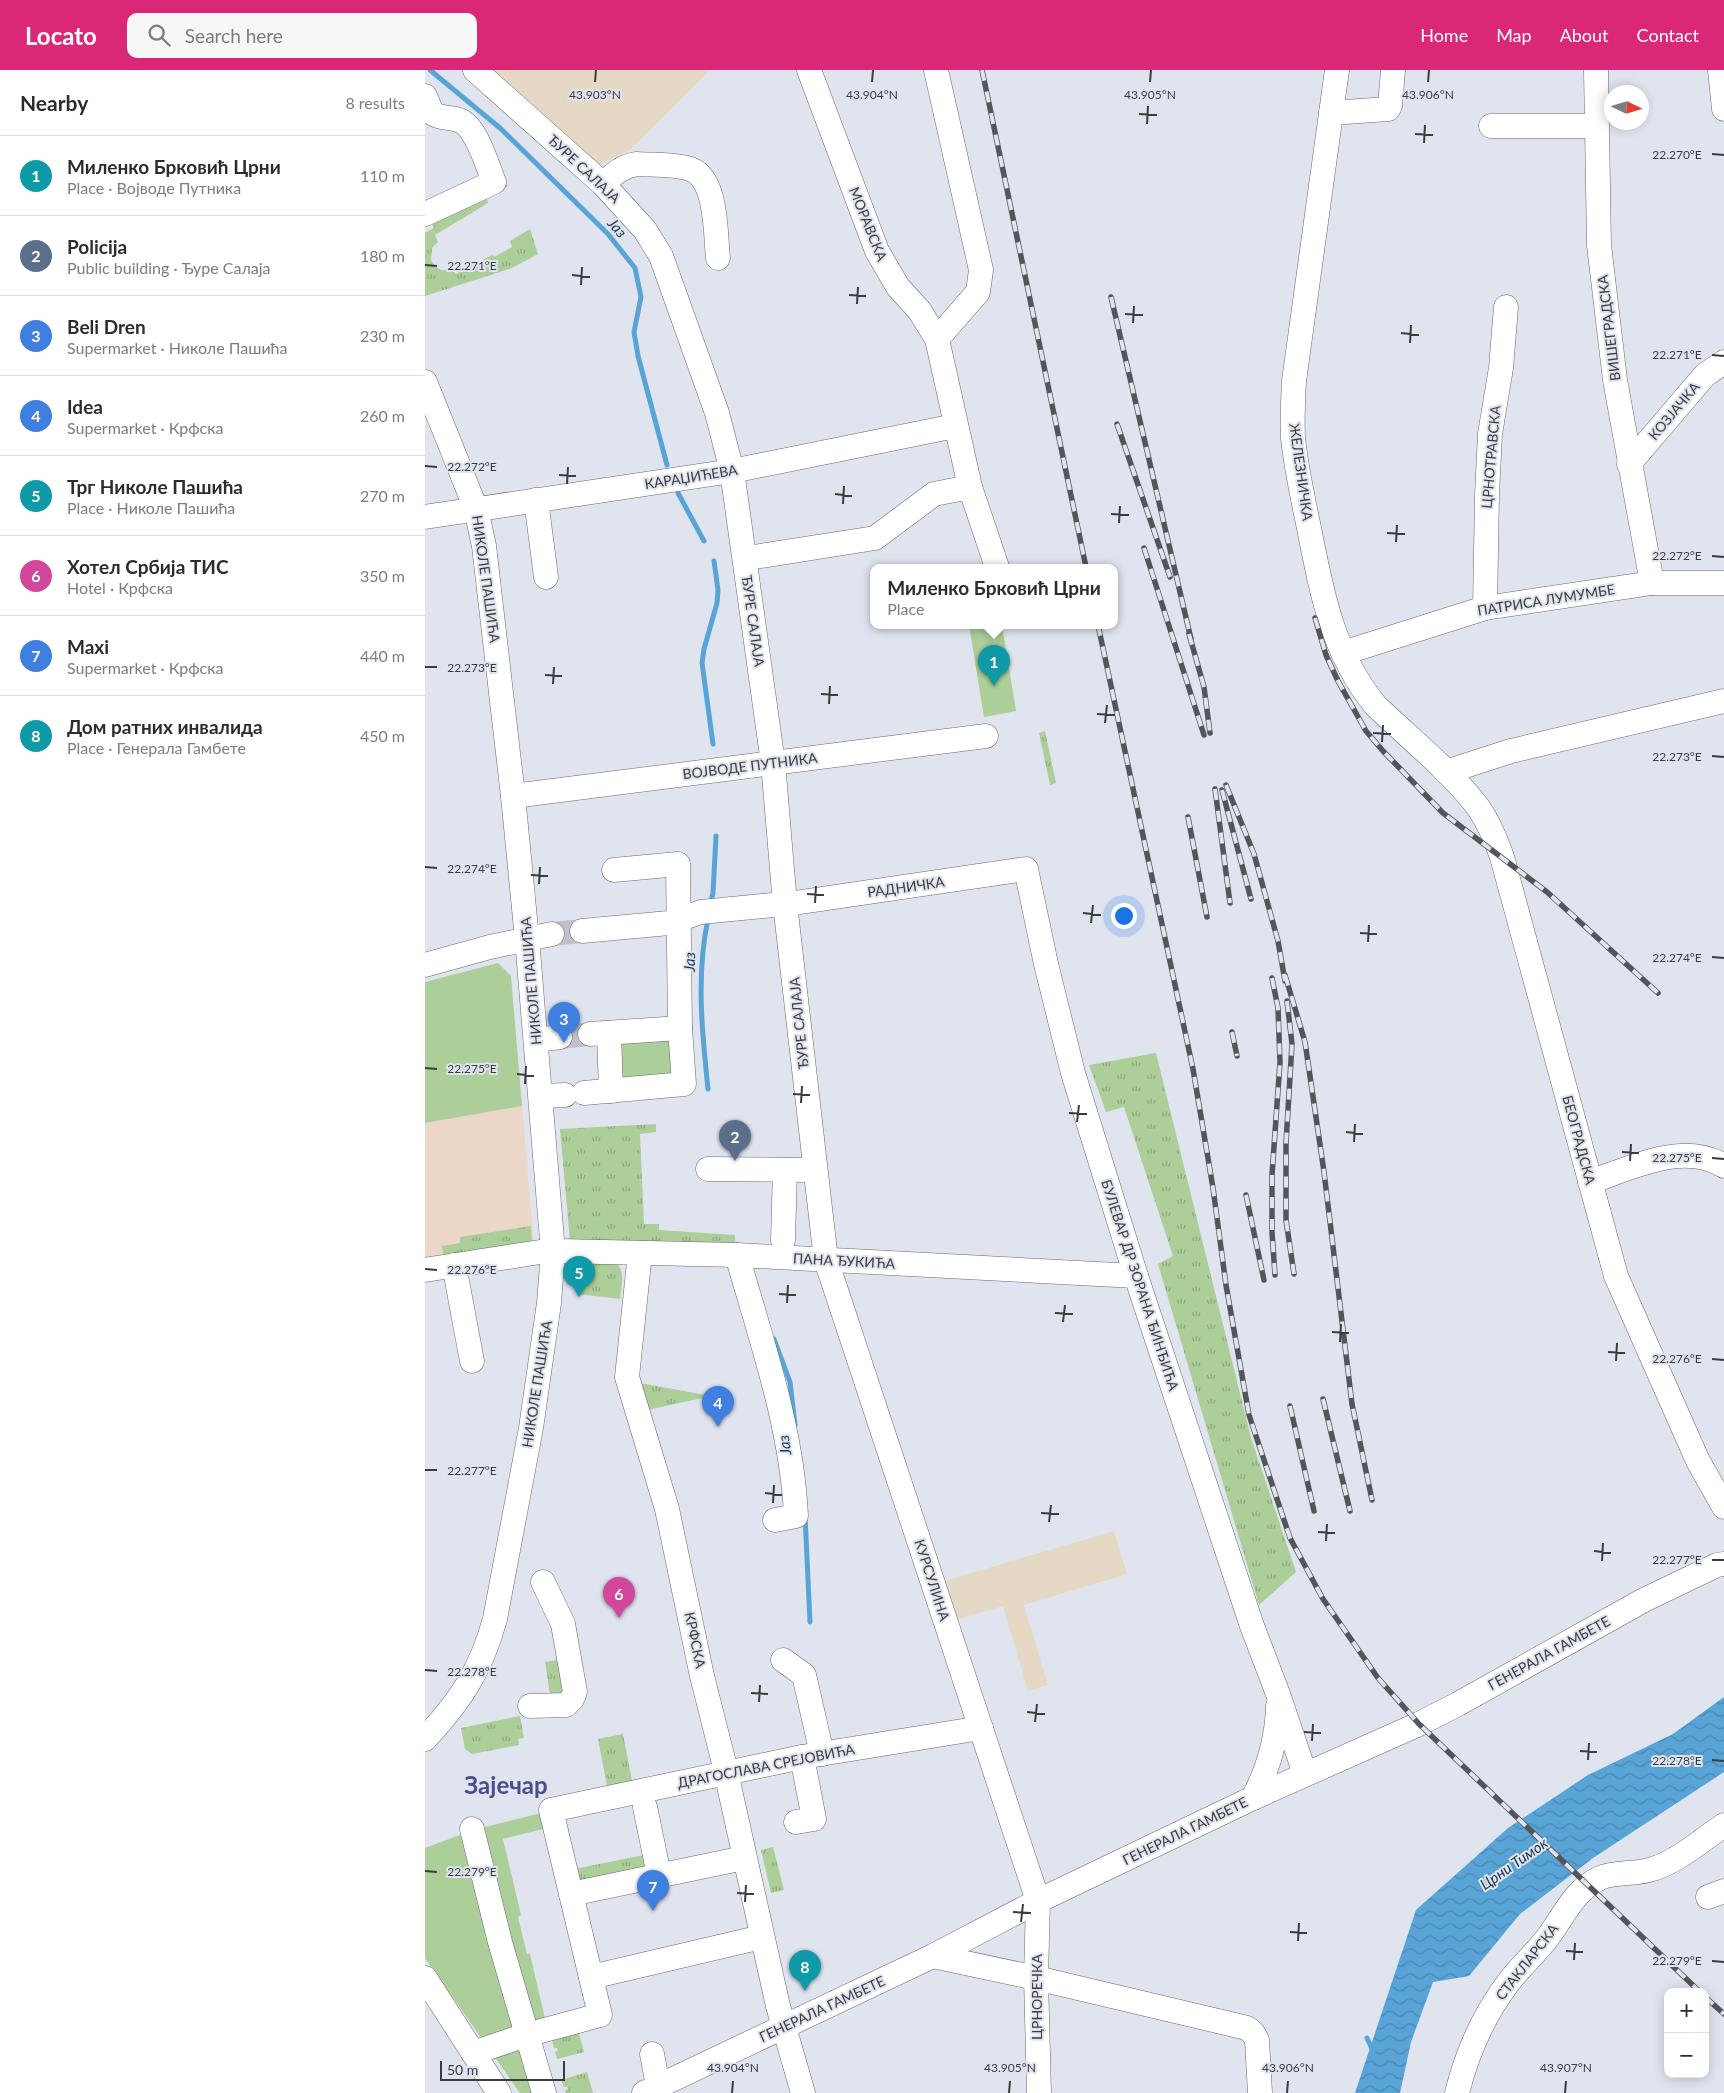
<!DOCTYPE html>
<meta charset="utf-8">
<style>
body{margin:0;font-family:Lato,sans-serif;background:#f7f7f7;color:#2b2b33}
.controls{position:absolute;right:15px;bottom:15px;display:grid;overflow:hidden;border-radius:10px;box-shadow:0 2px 12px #0003}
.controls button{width:45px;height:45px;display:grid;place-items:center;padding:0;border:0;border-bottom:1px solid #e1e1e2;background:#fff;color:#2b2b33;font:25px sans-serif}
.compass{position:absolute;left:1179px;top:15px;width:45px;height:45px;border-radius:50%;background:#fff;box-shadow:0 2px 12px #0003;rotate:94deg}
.scale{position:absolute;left:15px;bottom:12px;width:125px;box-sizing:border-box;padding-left:5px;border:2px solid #3a3c40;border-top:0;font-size:14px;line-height:18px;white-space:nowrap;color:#3a3c40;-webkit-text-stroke:4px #e0e4ef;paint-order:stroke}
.you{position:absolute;left:698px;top:845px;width:18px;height:18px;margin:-12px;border:4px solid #fff;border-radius:50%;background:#1a73e8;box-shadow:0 0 0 8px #1a73e833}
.badge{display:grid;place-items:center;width:32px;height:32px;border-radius:50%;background:#db2777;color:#fff;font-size:16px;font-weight:700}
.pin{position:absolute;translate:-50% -41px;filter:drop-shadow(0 1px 2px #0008)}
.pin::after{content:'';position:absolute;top:26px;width:18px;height:15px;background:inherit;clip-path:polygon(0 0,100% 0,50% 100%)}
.popup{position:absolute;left:445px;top:494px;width:248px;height:65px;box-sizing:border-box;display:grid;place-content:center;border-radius:10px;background:#fff;filter:drop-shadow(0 1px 4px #0005);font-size:16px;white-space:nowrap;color:#7c7c81}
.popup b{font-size:19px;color:#2b2b33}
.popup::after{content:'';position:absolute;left:50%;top:100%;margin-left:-10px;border:10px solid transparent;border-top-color:#fff}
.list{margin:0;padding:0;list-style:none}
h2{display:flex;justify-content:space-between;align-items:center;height:65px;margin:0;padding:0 20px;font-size:21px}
h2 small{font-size:16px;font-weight:400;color:#7c7c81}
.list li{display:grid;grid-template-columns:32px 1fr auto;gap:15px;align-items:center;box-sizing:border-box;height:80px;padding:0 20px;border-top:1px solid #e1e1e2}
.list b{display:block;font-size:19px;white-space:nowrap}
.list p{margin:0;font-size:16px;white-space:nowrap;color:#7c7c81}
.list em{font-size:16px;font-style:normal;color:#7c7c81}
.icon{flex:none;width:28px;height:28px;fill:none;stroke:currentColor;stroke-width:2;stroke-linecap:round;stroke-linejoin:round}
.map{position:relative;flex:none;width:1299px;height:2023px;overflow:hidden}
header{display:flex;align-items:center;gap:30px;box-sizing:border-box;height:70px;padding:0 25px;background:#db2777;color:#fff}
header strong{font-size:24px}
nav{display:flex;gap:28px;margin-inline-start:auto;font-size:18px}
.search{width:350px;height:45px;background:#f7f7f7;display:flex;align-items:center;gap:12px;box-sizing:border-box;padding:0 18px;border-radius:10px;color:#7c7c81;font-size:19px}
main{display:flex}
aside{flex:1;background:#fff}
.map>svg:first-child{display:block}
.commercial{fill:#e5d9c5}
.education{fill:#ebd6c8}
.grass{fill:url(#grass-tufts)}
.park{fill:#acce99}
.water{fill:url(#water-waves)}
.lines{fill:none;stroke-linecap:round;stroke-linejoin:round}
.stream{stroke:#59a4d7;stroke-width:5}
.minor-tunnel{stroke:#bfc2cc;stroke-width:24;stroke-dasharray:24 12;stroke-linecap:butt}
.minor-casing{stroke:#646871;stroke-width:25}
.minor{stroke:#fff;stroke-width:24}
.rail-casing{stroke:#52555a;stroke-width:5.5}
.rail{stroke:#e0e4ef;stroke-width:4;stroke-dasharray:11;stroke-linecap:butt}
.ticks{fill:none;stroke:#3a3c40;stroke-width:2}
.labels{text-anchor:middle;stroke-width:4;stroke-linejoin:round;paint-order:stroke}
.street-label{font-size:14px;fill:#3a3c40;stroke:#e0e4ef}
.water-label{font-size:15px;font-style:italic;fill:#15364c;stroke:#e0e4ef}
.town-label{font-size:24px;font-weight:bold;fill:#4a4d8b;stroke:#e0e4ef}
.ticks-label{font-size:12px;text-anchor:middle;fill:#3a3c40;stroke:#e0e4ef;stroke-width:4;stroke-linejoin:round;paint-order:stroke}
</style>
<header>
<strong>Locato</strong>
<div class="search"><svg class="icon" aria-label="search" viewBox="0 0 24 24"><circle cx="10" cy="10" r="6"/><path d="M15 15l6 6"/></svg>Search here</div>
<nav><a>Home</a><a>Map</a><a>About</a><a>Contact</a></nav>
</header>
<main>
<aside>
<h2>Nearby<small>8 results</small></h2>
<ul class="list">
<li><span class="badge" style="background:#0f9aa8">1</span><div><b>Миленко Брковић Црни</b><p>Place · Војводе Путника</p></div><em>110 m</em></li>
<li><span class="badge" style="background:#5c6f8a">2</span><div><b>Policija</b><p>Public building · Ђуре Салаја</p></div><em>180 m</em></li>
<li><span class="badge" style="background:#3f7fe0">3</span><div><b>Beli Dren</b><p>Supermarket · Николе Пашића</p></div><em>230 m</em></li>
<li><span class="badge" style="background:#3f7fe0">4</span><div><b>Idea</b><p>Supermarket · Крфска</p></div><em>260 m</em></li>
<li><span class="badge" style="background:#0f9aa8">5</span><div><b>Трг Николе Пашића</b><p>Place · Николе Пашића</p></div><em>270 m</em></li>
<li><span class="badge" style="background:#d1479c">6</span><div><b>Хотел Србија ТИС</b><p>Hotel · Крфска</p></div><em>350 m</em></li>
<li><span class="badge" style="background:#3f7fe0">7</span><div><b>Maxi</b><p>Supermarket · Крфска</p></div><em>440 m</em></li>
<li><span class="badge" style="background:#0f9aa8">8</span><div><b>Дом ратних инвалида</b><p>Place · Генерала Гамбете</p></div><em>450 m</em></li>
</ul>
</aside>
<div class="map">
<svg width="1299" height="2023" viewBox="0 0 1299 2023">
<defs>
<pattern id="grass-tufts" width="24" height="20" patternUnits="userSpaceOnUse" patternTransform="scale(1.25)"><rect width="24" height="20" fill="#acce99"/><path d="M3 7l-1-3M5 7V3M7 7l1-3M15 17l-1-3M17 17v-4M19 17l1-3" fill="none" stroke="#8da87e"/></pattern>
<pattern id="water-waves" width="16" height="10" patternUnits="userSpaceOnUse" patternTransform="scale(1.25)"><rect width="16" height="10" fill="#59a4d7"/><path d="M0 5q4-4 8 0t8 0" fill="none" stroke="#4b87b0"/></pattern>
</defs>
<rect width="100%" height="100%" fill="#e0e4ef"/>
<!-- commercial -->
<g class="commercial">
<path d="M63,0H285L205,80L171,96Z"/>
<path d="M689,1461L702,1504L599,1535L623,1615L603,1621L578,1536L530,1550L519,1511Z"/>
</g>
<!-- education -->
<path class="education" d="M97,1036L109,1177L0,1193V1053Z"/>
<!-- grass -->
<g class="grass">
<path d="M81,112L83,116L61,127L63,133L10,165L13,172L7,178L6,190C11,200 17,202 28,199L31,204L67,185L69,187L87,177L85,171L105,159L113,184L87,198L0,226V163L9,158L4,147Z"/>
<path d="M620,661L631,713L625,715L614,663Z"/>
<path d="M731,983L826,1368L871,1502L834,1535L733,1194L748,1186L699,1037L681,1042L664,995Z"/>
<path d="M231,1054V1062L215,1064L219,1154H234V1160L310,1165V1176L145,1172L135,1059Z"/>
<path d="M106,1156L107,1174L19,1188L17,1176L35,1173V1167Z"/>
<path d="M146,1192L192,1194C201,1202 196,1218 195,1229L153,1224V1221L149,1218L147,1213L144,1212Z"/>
<path d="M210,1312L286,1326L218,1341Z"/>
<path d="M141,1588L143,1624L125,1625L120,1592Z"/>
<path d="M95,1646L99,1668L93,1669L94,1675L47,1684L40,1679L36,1658Z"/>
<path d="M198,1664L208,1716L183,1721L173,1669Z"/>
<path d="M348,1777L359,1820L346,1823L336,1780Z"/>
<path d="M224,1784L229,1803L154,1818L149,1799Z"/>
<path d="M152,1956L159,1982L132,1989L130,1982L133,1981L132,1978H129L125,1963Z"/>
<path d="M162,2002L168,2023H141L140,2021L143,2019L142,2016L139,2017L136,2010Z"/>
</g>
<!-- park -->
<g class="park">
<path d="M544,555H577L591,641L559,647Z"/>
<path d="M73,893L86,906L97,1036L0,1053V912Z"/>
<path d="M247,970L250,1005L195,1009L192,974Z"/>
<path d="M116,1743L122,1758L78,1769L96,1845L93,1847L102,1884H105L121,1953L96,1960L116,2023H95L0,1888V1778L48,1760Z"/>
</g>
<!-- water -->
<path class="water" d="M1299,1627V1702L1168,1788L1095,1844L1044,1906L1008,1912L986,1972L975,2023H930L991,1840L1083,1758L1163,1705L1248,1664Z"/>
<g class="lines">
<!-- stream -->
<g class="stream">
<path d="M5,0L75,58L183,164L210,198L216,227L209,262L213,286L242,395"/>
<path d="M253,423L279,471"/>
<path d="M288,674L277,593L279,579L292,533L293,520L289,491"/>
<path d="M285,836L288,823L291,766"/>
<path d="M283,849C271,905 277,962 283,1019"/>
<path d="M349,1269L365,1312L370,1355"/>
<path d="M380,1445L385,1552"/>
<path d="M942,1968L948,1981"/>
</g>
<!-- minor-tunnel -->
<g class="minor-tunnel">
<path d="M127,864L157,861"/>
<path d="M135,967L165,964"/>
</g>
<!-- minor casing -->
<g class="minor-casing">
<g id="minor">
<path d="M50,0L178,114L220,160L236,186L292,343L307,401L348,693L360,834L401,1190L613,1831L611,1908L614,2023"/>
<path d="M384,0L452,181L473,217L494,240L512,269L545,417L572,497"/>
<path d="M511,0L556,200L553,222L512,269"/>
<path d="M912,0L869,311C868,330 867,349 868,368C871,398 878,429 884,458C897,524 907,581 950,635C982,666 1021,697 1049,732C1062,748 1070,767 1077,787L1191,1206L1273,1391L1299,1437"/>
<path d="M1171,0L1174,175L1190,310L1227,513"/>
<path d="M1295,0L1299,39"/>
<path d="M0,26L7,43C16,49 25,47 34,50C52,57 62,95 69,112L0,144"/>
<path d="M906,43L963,39L965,36L968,0"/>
<path d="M1066,56H1171"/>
<path d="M178,114C189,104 197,96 212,94C228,95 246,94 262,98C293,105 290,163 293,188"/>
<path d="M0,312L51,439L59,476L88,726L102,869L128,1182L124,1233L106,1358L70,1549C56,1600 36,1630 0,1669"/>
<path d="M1204,394L1280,305L1299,292"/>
<path d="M111,430L121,507"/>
<path d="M0,447L307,401L530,356"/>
<path d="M329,487L450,468L509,424L545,417"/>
<path d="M1060,538L1062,425L1065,364L1076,298L1081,237"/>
<path d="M918,583L1060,538L1227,513H1299"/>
<path d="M1021,702L1086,681L1299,631"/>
<path d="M88,726L561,666"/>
<path d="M157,861L244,853L276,842L369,833L601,799L621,894L648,1003L711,1206L827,1556L853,1624L880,1704"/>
<path d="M0,895L65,877L127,864"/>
<path d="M184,963L186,1021"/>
<path d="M165,964L255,958L253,794L189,800"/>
<path d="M111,970L135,967"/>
<path d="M159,1023L259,1014L255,958"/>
<path d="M116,1026L140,1025"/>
<path d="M283,1099L390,1100"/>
<path d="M1165,1112C1206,1098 1258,1071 1299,1096"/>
<path d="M358,1170L360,1100"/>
<path d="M215,1183L202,1307L242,1439L277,1606L298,1689L353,1936L378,2023"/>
<path d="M312,1185C336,1270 367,1357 371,1446L350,1450"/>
<path d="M29,1195L47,1291"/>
<path d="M0,1200L115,1182L134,1181L312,1185L711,1206"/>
<path d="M358,1590L379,1605L397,1684"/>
<path d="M105,1636L141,1635L147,1629L150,1622L138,1554L118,1512"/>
<path d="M828,1728C844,1698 852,1670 853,1636"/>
<path d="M220,1737L234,1805"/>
<path d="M371,1752L389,1749L377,1687"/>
<path d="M47,1759L75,1872L119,2023"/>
<path d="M146,1824L319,1788"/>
<path d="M1283,1827L1299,1821"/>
<path d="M508,1886L611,1908L822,1958L828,1963L832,1970L835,2023"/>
<path d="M166,1907L337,1867"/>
<path d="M0,1908L74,2023"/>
<path d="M48,1983L101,1965L175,1945L126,1740L377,1687L556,1658"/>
<path d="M227,1984L233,2016"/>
<path d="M219,2023L508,1886L613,1831L828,1728L994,1654L1033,1634L1219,1530L1292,1495L1299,1494"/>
<path d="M1032,2023C1042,1983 1058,1946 1083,1913C1095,1897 1111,1883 1123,1867C1139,1846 1149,1820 1175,1808C1191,1801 1211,1805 1228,1799C1253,1791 1277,1770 1299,1755"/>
</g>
</g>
<!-- minor -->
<use href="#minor" class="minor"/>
<!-- rail casing -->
<g class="rail-casing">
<g id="rail">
<path d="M557,0L661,497"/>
<path d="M686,227L766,569"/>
<path d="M692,354L745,507"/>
<path d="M719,478L779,665"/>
<path d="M890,548L901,585L913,611L941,661L958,681L1018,743L1122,822L1233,923"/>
<path d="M673,555L768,999L788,1118L801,1215L824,1345L865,1468L898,1529L953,1608L994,1654L1275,1922"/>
<path d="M764,564L779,617L785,663"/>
<path d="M801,715L829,784L853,871L860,911"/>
<path d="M790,719L805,833"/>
<path d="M797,720L826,829"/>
<path d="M763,747L782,847"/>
<path d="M860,905L880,972L899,1102L927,1334L947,1430"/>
<path d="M847,908L853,938L855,992L847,1105V1162L850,1205"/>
<path d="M862,931L867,974L861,1073V1150L869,1204"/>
<path d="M807,962L812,986"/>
<path d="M821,1125L839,1210"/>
<path d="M898,1329L925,1441"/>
<path d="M865,1336L889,1441"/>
<path d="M1280,1927L1299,1944"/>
</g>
</g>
<!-- rail -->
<use href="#rail" class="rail"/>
</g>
<!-- ticks -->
<path class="ticks" d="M170,12L171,0M447,12L448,0M725,12L726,0M1003,12L1004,0M714,44L732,45M722,54L723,36M990,64L1008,65M999,73L1000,55M1287,84L1299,85M0,195L12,196M147,205L165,207M156,215L157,197M424,225L441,226M432,234L433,217M700,244L718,245M708,253L709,236M976,263L994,265M985,273L986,255M1287,285L1299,286M0,396L12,397M134,405L151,406M142,414L143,397M410,424L427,426M418,434L419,416M686,444L704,445M694,453L695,436M962,463L980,464M971,472L972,455M1287,486L1299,487M0,597H12M120,605L137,606M128,614L129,597M396,624L413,625M404,634L405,616M672,644L690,645M680,653L682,635M948,663L966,664M957,672L958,655M1287,686L1299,687M0,797L12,798M106,805L123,806M114,814L115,797M382,824L399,825M390,833L391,816M658,843L676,845M666,853L668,835M935,863L952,864M943,872L944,855M1287,887L1299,888M0,998L12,999M92,1004L109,1006M100,1014L101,996M368,1024L385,1025M376,1033L377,1016M644,1043L662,1044M652,1052L654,1035M921,1062L938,1064M929,1072L930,1054M1197,1082L1214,1083M1287,1088L1299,1089M1205,1091L1206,1074M0,1199L12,1200M354,1224L371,1225M362,1233L363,1215M630,1243L648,1244M638,1252L640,1235M907,1262L924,1263M915,1272L916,1254M1183,1282L1200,1283M1287,1289L1299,1290M1191,1291L1192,1273M0,1400H12M340,1423L357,1425M348,1433L349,1415M616,1443L634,1444M624,1452L626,1435M893,1462L910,1463M901,1471L902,1454M1169,1481L1186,1483M1287,1490H1299M1177,1491L1178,1473M0,1600L12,1601M326,1623L343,1624M334,1632L335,1615M602,1642L620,1644M610,1652L612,1634M879,1662L896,1663M887,1671L888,1654M1155,1681L1172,1682M1163,1690L1164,1673M1287,1690L1299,1691M0,1801L12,1802M312,1823L329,1824M320,1832L321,1815M588,1842L606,1843M596,1852L598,1834M865,1862L882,1863M873,1871L874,1853M1141,1881L1158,1882M1149,1890L1150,1873M1287,1891L1299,1892M307,2023L308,2011M584,2023L585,2011M862,2023L863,2011M1140,2023L1141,2011"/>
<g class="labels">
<!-- street labels -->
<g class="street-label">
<text transform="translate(159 99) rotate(43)" y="5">ЂУРЕ САЛАЈА</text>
<text transform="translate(443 154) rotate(68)" y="5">МОРАВСКА</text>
<text transform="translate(1184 258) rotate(-97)" y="5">ВИШЕГРАДСКА</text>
<text transform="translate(1249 341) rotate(-50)" y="5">КОЗЈАЧКА</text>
<text transform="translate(1066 387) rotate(-85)" y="5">ЦРНОТРАВСКА</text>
<text transform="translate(876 402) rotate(82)" y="5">ЖЕЛЕЗНИЧКА</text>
<text transform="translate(266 407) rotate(-9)" y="5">КАРАЏИЋЕВА</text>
<text transform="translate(61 509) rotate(82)" y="5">НИКОЛЕ ПАШИЋА</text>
<text transform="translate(1121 530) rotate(-9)" y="5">ПАТРИСА ЛУМУМБЕ</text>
<text transform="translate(328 551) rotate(82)" y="5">ЂУРЕ САЛАЈА</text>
<text transform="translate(325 696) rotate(-7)" y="5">ВОЈВОДЕ ПУТНИКА</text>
<text transform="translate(481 817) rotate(-8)" y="5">РАДНИЧКА</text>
<text transform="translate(106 911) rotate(-95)" y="5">НИКОЛЕ ПАШИЋА</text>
<text transform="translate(374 953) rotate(-96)" y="5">ЂУРЕ САЛАЈА</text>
<text transform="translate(1154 1070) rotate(75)" y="5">БЕОГРАДСКА</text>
<text transform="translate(419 1191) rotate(3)" y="5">ПАНА ЂУКИЋА</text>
<text transform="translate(715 1215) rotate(72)" y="5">БУЛЕВАР ДР ЗОРАНА ЂИНЂИЋА</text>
<text transform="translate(112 1314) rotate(-81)" y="5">НИКОЛЕ ПАШИЋА</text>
<text transform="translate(507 1510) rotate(72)" y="5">КУРСУЛИНА</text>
<text transform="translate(270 1570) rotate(78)" y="5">КРФСКА</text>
<text transform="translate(1124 1583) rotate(-29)" y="5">ГЕНЕРАЛА ГАМБЕТЕ</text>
<text transform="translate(341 1696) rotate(-11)" y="5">ДРАГОСЛАВА СРЕЈОВИЋА</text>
<text transform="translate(760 1761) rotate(-26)" y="5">ГЕНЕРАЛА ГАМБЕТЕ</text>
<text transform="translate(1102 1892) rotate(-52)" y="5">СТАКЛАРСКА</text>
<text transform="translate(612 1927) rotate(-90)" y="5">ЦРНОРЕЧКА</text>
<text transform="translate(397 1939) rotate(-25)" y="5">ГЕНЕРАЛА ГАМБЕТЕ</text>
</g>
<!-- water labels -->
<g class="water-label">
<text transform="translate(192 158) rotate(48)" y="5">Јаз</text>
<text transform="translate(265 892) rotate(-88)" y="5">Јаз</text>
<text transform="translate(360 1375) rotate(-97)" y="5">Јаз</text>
<text transform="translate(1089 1794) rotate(-35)" y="5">Црни Тимок</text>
</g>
<!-- town labels -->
<g class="town-label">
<text x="81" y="1724">Зајечар</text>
</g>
</g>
<g class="ticks-label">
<text x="170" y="29">43.903°N</text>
<text x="447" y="29">43.904°N</text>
<text x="725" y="29">43.905°N</text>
<text x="1003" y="29">43.906°N</text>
<text x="1252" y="89">22.270°E</text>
<text x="47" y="200">22.271°E</text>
<text x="1252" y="289">22.271°E</text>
<text x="47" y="401">22.272°E</text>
<text x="1252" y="490">22.272°E</text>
<text x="47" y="602">22.273°E</text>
<text x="1252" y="691">22.273°E</text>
<text x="47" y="803">22.274°E</text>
<text x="1252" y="892">22.274°E</text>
<text x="47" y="1003">22.275°E</text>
<text x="1252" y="1092">22.275°E</text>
<text x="47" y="1204">22.276°E</text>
<text x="1252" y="1293">22.276°E</text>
<text x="47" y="1405">22.277°E</text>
<text x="1252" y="1494">22.277°E</text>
<text x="47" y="1606">22.278°E</text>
<text x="1252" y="1695">22.278°E</text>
<text x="47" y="1806">22.279°E</text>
<text x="1252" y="1895">22.279°E</text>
<text x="308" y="2002">43.904°N</text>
<text x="585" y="2002">43.905°N</text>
<text x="863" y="2002">43.906°N</text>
<text x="1141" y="2002">43.907°N</text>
</g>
</svg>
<div class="controls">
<button>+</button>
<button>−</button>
</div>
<svg class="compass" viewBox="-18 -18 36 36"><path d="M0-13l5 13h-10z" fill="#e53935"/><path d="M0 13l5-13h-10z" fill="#7c7c81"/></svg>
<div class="scale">50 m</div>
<div class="you"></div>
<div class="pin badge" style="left:569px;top:616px;background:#0f9aa8">1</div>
<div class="popup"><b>Миленко Брковић Црни</b>Place</div>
<div class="pin badge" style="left:310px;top:1091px;background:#5c6f8a">2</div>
<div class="pin badge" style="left:139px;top:973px;background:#3f7fe0">3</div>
<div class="pin badge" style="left:293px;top:1357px;background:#3f7fe0">4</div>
<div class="pin badge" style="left:154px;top:1227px;background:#0f9aa8">5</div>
<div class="pin badge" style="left:194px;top:1548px;background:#d1479c">6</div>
<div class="pin badge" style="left:228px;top:1841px;background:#3f7fe0">7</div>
<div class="pin badge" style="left:380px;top:1921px;background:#0f9aa8">8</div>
</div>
</main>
